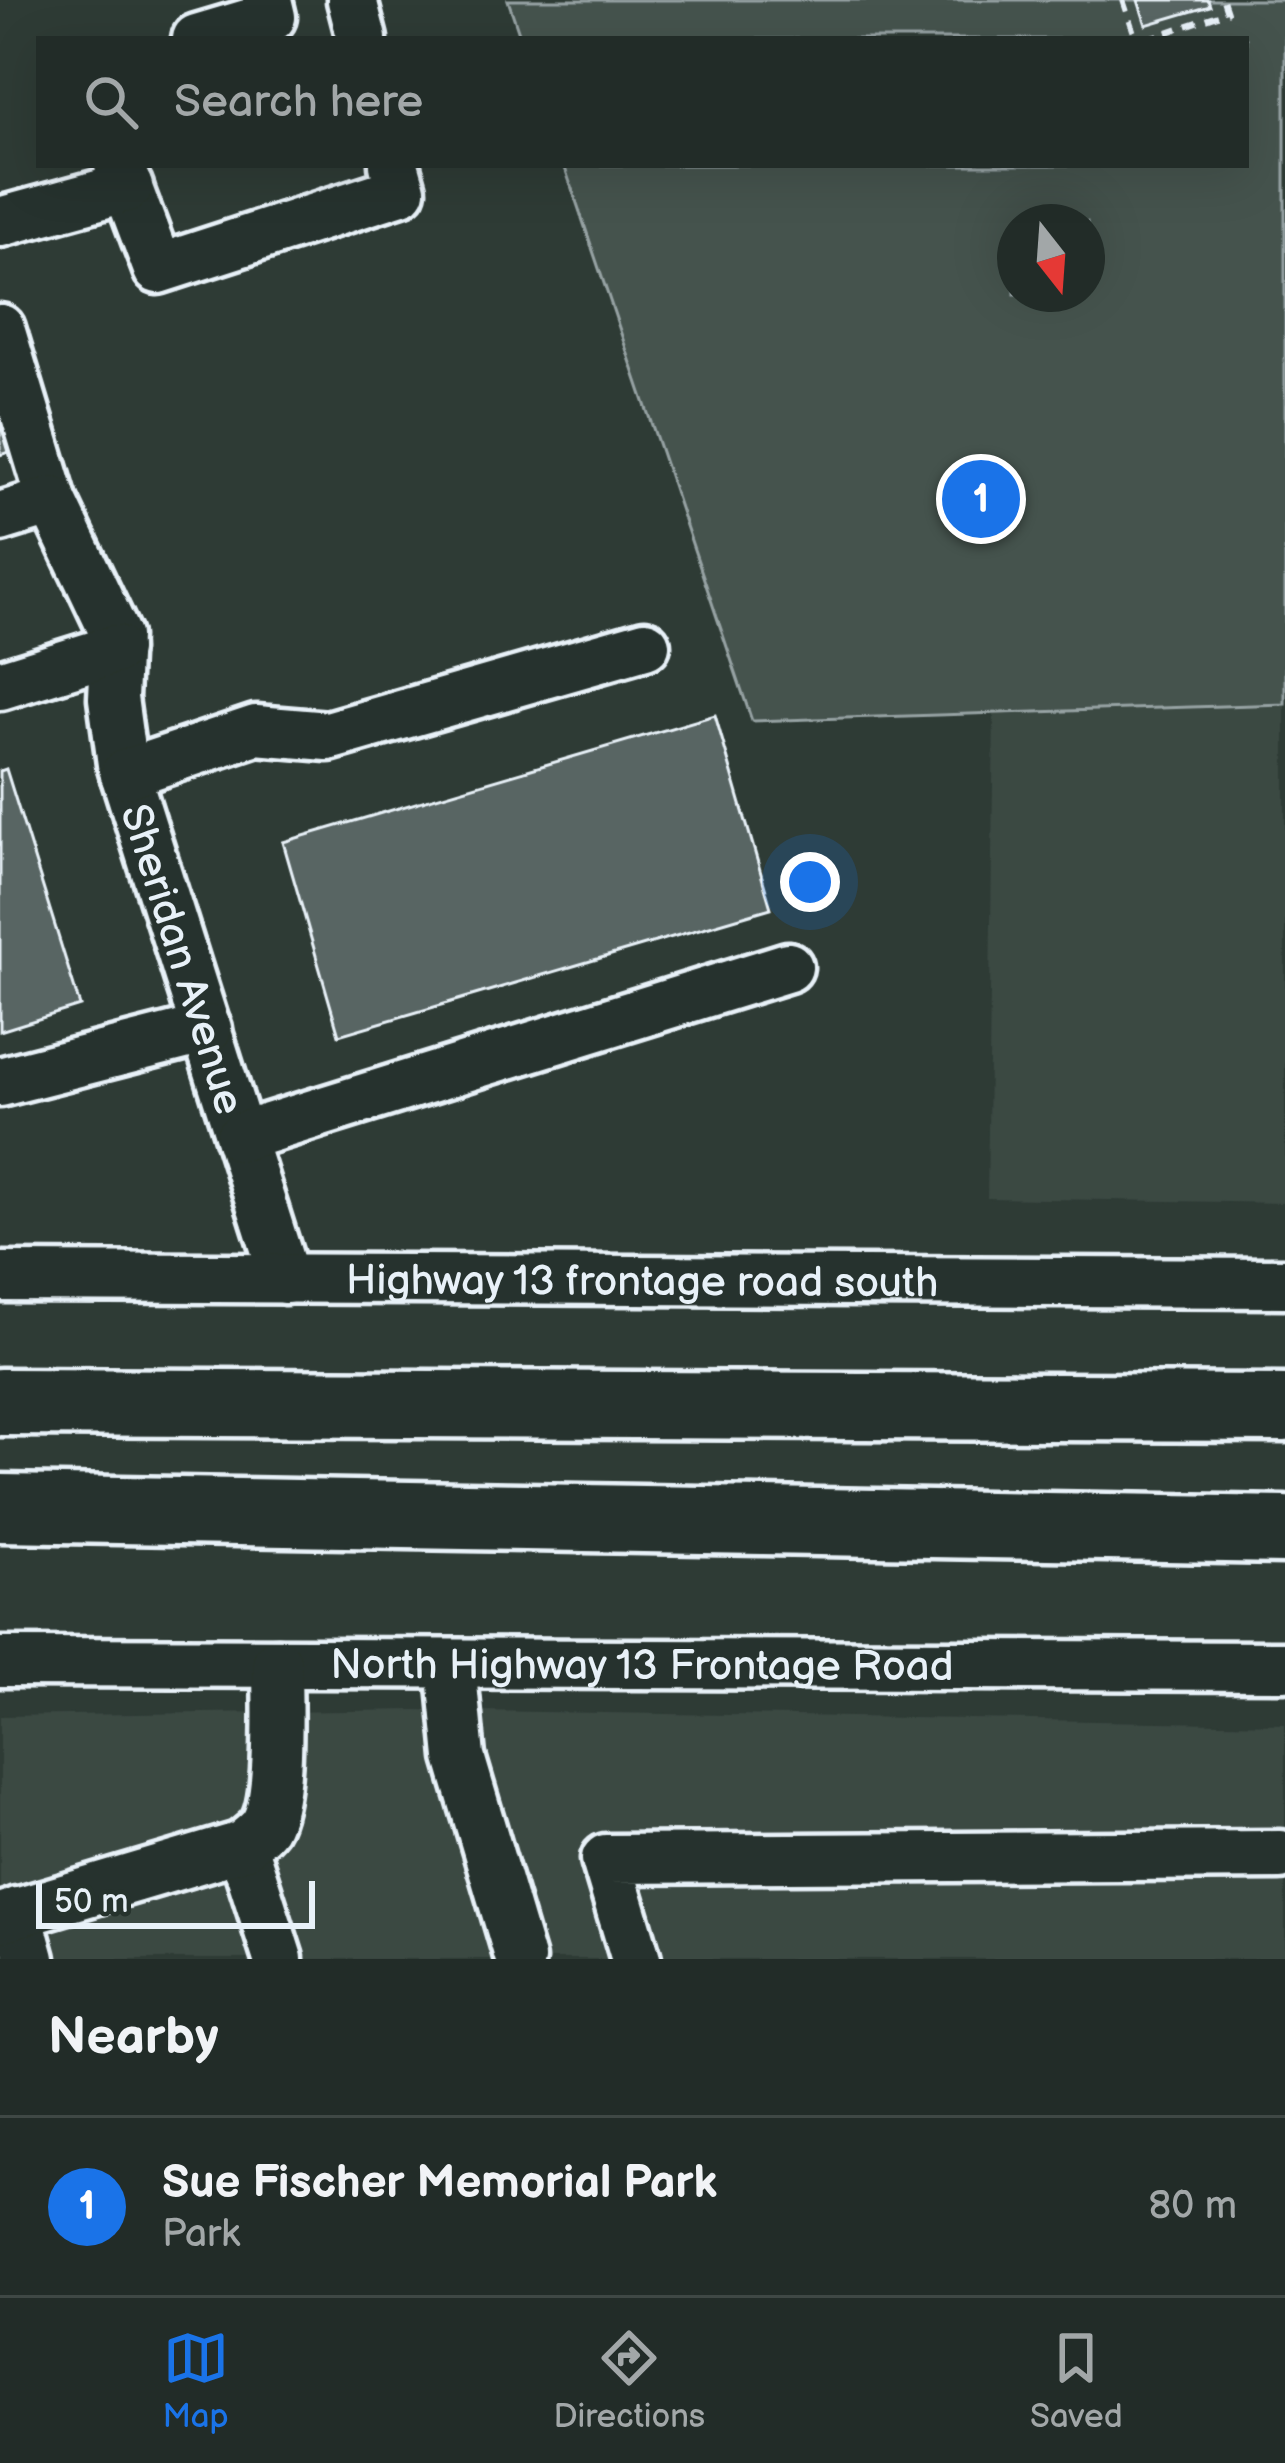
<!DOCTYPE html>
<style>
body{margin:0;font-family:"Balsamiq Sans",sans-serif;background:#2e3834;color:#f1f3f6}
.compass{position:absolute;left:997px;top:204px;width:108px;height:108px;border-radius:50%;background:#222c28;box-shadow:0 12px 48px #0002;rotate:163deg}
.scale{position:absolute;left:36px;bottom:30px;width:279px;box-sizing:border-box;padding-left:12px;border:6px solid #e8f1f8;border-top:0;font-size:33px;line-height:42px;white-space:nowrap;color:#e8f1f8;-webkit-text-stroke:9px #26332d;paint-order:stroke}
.you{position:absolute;left:810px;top:882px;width:42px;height:42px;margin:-30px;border:9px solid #fff;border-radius:50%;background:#1a73e8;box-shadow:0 0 0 18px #1a73e833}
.badge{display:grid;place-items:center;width:78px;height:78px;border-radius:50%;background:#1a73e8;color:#fff;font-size:39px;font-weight:700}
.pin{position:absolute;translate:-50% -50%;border:6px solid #fff;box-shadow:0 3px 12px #0006}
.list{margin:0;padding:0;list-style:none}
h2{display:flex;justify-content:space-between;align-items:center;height:156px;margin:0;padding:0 48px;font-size:51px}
h2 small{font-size:39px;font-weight:400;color:#a2a7a8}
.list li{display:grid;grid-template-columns:78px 1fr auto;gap:36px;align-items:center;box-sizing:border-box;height:180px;padding:0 48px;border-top:3px solid #3f4845}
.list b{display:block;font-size:45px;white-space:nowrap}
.list p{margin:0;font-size:39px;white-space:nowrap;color:#a2a7a8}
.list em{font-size:39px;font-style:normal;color:#a2a7a8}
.icon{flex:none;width:66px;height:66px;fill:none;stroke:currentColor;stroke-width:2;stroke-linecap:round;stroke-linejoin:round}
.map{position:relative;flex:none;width:1285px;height:1959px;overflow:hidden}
.search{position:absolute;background:#222c28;box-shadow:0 12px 48px #0002;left:36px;right:36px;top:36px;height:132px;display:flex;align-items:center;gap:30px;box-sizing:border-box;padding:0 42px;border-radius:0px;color:#a2a7a8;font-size:45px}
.sheet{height:336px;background:#222c28}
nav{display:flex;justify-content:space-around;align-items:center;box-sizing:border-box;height:168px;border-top:3px solid #3f4845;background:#222c28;font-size:33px;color:#a2a7a8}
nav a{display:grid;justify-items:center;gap:6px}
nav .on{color:#1a73e8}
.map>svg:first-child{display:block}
.built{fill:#3b4843}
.green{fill:#45524e;stroke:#96a2a3;stroke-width:3;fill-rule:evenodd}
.building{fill:#596563;stroke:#e8f1f8;stroke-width:3}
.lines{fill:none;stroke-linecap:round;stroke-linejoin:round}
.minor-casing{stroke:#e8f1f8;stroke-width:57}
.highway-casing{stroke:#e8f1f8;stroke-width:75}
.path{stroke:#e8f1f8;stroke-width:6;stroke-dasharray:12 9;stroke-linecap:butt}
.minor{stroke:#26332d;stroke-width:48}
.highway{stroke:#26332d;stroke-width:66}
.labels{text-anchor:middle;stroke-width:10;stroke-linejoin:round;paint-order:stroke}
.street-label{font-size:42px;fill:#e8f1f8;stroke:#26332d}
</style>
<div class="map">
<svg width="1285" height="1959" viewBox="0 0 1285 1959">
<rect width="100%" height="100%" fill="#2e3b35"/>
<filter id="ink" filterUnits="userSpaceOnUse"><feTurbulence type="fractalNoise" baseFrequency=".00833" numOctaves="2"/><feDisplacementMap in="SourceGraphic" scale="24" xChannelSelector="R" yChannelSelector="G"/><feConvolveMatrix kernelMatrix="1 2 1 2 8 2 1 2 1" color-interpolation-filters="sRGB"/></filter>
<g filter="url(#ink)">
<!-- built -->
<g class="built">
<path d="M1285,704V1203L987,1198L994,713Z"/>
<path d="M416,1710L1285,1724V1959H0V1716Z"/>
</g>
<!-- green -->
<path class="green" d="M508,0H1285V704L752,721L564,165H1246V39H521ZM1015,222H1087V294H1015Z"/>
<!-- building -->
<g class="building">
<path d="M1138,0H1208L1210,6L1146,25Z"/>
<path d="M0,409L12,451L0,455Z"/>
<path d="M715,715L771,908L339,1035L283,842Z"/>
<path d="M6,769L80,1006L0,1031V771Z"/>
</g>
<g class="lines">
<!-- minor casing -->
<g class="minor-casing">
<g id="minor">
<path d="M352,0L362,39"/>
<path d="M197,39L271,17L267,0"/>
<path d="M119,165L158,269L401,190L394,165"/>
<path d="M0,222L128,187"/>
<path d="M0,329L52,501"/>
<path id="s1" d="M0,517L52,501L116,636L113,698L122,764L285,1279"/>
<path d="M0,685L116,649"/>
<path d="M125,774L256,730L328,736L645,645"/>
<path d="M0,1082L207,1029"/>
<path d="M240,1137L788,967"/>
<path id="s2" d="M0,1277L1285,1283"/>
<path id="s3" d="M0,1662L1285,1666"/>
<path d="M451,1664L460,1757L520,1959"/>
<path d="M242,1846L278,1959"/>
<path d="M17,1912L30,1959"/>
<path d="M0,1918L242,1846C249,1840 259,1833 264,1826C282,1797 277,1699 277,1663"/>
<path d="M636,1959L606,1859L1280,1855"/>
</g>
</g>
<!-- highway casing -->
<g class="highway-casing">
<g id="highway">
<path d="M0,1402L1285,1408"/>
<path d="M0,1508L1285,1530"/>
</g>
</g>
<!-- path -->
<g class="path">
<path d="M1123,0L1136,39"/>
<path d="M1147,39L1227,12L1223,0"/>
</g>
<!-- minor -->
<use href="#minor" class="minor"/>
<!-- highway -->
<use href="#highway" class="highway"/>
</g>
</g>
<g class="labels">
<!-- street labels -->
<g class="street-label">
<text dy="15" stroke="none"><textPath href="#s1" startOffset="537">Sheridan Avenue</textPath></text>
<text dy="15" stroke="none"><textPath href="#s2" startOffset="642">Highway 13 frontage road south</textPath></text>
<text dy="15" stroke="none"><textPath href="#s3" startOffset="642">North Highway 13 Frontage Road</textPath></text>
</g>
</g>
</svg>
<svg class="compass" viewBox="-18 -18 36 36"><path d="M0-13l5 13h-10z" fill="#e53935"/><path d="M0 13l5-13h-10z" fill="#a2a7a8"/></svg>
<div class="scale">50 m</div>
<div class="you"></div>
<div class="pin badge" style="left:981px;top:499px">1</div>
<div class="search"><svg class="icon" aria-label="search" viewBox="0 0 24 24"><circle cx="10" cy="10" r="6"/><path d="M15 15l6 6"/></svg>Search here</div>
</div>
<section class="sheet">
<h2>Nearby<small></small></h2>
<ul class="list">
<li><span class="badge">1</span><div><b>Sue Fischer Memorial Park</b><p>Park</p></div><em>80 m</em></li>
</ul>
</section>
<nav>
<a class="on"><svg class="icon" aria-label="map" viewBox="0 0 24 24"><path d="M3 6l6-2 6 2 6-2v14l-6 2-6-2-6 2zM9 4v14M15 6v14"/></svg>Map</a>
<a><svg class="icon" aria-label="directions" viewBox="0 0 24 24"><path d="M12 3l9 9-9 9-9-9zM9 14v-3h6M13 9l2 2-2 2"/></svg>Directions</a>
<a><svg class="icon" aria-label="saved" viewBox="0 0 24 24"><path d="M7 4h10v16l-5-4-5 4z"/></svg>Saved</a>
</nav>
